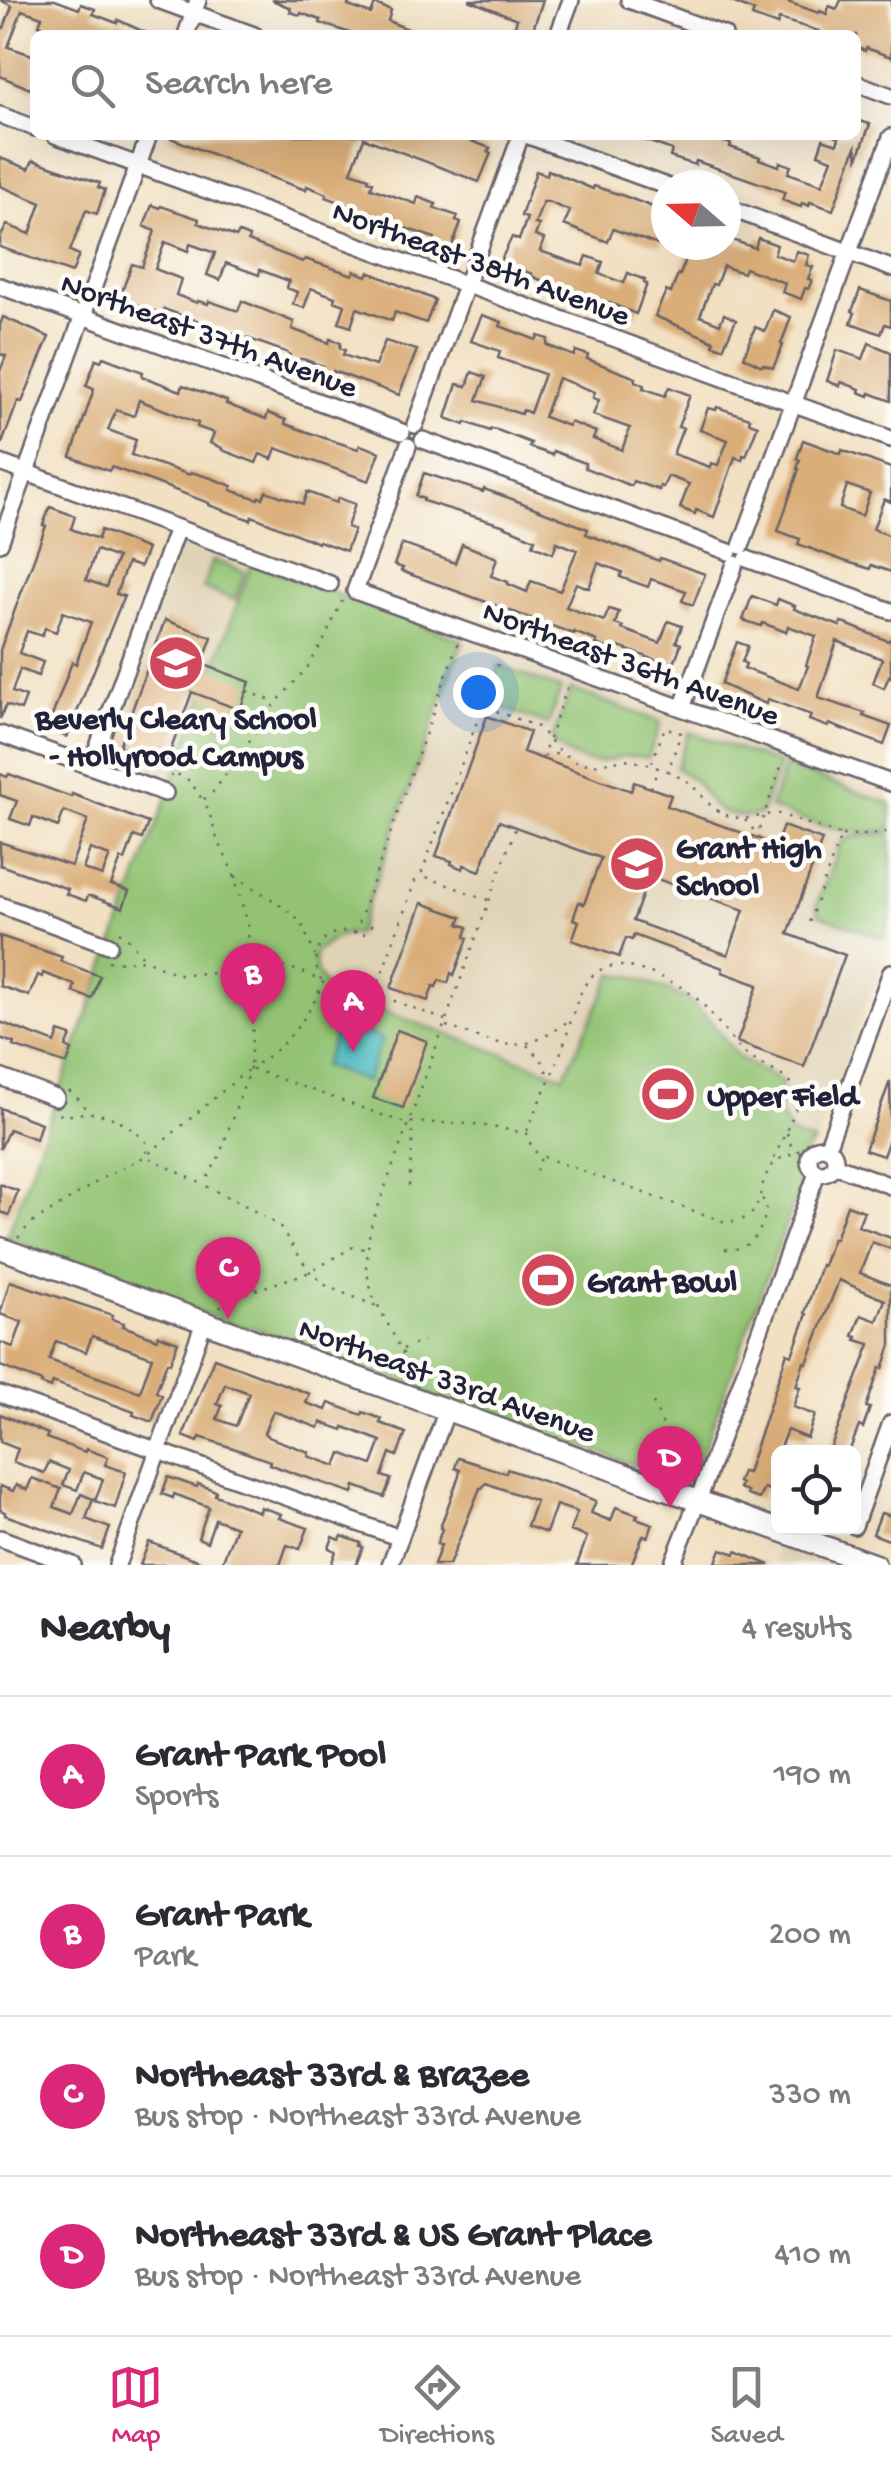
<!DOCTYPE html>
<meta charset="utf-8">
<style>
body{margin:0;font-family:"Gochi Hand",sans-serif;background:#f7f7f7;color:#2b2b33}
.controls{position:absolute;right:30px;bottom:30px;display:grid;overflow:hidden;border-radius:15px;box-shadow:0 10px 40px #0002}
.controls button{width:90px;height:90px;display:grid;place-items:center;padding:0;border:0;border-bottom:2px solid #e1e1e2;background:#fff;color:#2b2b33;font:50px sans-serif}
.compass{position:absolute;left:651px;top:170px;width:90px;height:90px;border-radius:50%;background:#fff;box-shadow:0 10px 40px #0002;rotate:290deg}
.you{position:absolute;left:478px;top:692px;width:35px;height:35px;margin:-25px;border:8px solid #fff;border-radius:50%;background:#1a73e8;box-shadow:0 0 0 15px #1a73e833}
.badge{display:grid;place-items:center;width:65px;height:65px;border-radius:50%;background:#db2777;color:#fff;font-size:32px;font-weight:700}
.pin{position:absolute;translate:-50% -82px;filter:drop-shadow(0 2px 5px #0008)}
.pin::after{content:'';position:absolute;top:52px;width:35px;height:30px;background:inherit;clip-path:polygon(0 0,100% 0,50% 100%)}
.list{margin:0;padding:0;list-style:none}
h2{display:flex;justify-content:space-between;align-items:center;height:130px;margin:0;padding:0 40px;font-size:42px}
h2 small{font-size:32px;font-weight:400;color:#7c7c81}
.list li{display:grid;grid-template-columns:65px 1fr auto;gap:30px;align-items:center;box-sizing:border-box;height:160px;padding:0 40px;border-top:2px solid #e1e1e2}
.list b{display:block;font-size:38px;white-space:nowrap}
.list p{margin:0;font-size:32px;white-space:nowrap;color:#7c7c81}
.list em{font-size:32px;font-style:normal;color:#7c7c81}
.icon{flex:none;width:55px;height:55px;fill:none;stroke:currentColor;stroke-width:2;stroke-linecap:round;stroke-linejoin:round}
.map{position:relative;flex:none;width:891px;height:1565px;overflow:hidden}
.search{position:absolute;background:#fff;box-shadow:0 10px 40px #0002;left:30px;right:30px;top:30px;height:110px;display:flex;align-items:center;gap:25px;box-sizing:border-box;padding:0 35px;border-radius:15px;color:#7c7c81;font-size:38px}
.sheet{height:770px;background:#fff}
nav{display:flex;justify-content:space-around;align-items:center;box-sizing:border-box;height:140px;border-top:2px solid #e1e1e2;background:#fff;font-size:28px;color:#7c7c81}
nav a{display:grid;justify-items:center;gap:5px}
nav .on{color:#db2777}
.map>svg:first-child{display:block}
.built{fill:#e0d2b5}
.green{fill:#92c272;stroke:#5a7256;stroke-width:2.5}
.water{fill:#47b7bc;stroke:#346c7c;stroke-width:2.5}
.building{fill:#daae79;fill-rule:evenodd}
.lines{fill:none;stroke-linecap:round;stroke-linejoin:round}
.minor-casing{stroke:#6b646a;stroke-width:20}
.major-casing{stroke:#6b646a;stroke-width:25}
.path{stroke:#6b646a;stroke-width:2.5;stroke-dasharray:2.5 8;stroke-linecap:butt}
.minor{stroke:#fff;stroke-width:15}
.major{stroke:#fff;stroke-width:20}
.labels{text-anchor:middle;stroke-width:9;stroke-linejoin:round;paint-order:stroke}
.street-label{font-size:32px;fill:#22223b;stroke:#fdfcf7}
.poi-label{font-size:32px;font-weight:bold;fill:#22223b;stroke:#fdfcf7;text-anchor:start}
</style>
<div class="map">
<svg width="891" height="1565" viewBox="0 0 891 1565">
<rect width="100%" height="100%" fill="#fdfcf7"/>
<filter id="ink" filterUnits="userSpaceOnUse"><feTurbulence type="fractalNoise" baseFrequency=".01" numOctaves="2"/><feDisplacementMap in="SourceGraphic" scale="20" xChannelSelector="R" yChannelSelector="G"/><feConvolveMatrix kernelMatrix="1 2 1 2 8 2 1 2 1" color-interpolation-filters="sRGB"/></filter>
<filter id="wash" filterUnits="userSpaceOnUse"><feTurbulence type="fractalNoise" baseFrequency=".0048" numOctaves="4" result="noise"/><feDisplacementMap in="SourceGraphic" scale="40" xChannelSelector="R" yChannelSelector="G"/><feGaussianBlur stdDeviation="2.25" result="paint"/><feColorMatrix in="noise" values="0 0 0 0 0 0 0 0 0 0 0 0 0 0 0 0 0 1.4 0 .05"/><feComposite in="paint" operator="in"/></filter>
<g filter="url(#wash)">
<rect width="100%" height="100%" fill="#f2e0c2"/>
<!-- built -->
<g class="built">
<path d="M183,539L252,563L172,784L105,759L103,755Z"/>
<path d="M463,640L891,796V938L818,1138L814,1142L792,1135L779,1112L782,1082L739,1058L684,997L632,976L613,974L565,1076L330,992L324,985L314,967L315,952L334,937L347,933H358Z"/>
<path d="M780,1541L845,1565H772Z"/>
</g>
<!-- green -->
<g class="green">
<path d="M213,560L245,572L235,600L203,588Z"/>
<path d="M252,563L463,640L357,934C338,932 330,942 315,953C314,970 319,979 330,992L564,1076L613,974L632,976L684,997L709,1019L739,1058L782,1082L779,1112L792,1135L814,1142L806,1151L804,1176L693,1479L686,1484L480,1409H469L425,1393L421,1389L254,1328H242L183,1306L176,1300L6,1238Z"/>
<path d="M499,666L561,689L548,725L486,702Z"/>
<path d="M571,689L661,722L648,758C642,757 636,756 630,756C622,755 614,760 605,761C584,765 565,756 552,739Z"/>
<path d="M689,732L779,764L761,814L743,817L723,812L713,806L696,782L676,768Z"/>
<path d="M785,766L891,804V829C848,839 810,822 770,808Z"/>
<path d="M891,833V915L883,938L819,915L816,906L841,842L850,837Z"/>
</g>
<!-- water -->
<path class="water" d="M339,1023L382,1039L366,1082L323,1066Z"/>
<g id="blocks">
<!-- building -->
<g class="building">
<path d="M0,0H55L79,9L81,4L95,9L93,14L117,23L118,20L151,35H66L39,25L42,17L22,10L8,47L35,56V91L0,76V27L4,28L12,6Z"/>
<path d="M272,0H350L348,6L371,14L375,4L391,10L388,21L422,35H350V33L320,23L321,20L301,13L300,15L290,12L291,8Z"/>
<path d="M469,0H543L531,35H512L517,19Z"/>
<path d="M727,0H782L819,13L820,11L827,14L829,6L837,9L841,0H891V57L866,48L865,51L856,47V35H818L819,31L779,19L777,25L752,16L754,11Z"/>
<path d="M856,120L870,124L858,158L856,147L833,210L810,202L809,206L802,203L801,207L782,200L785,192L696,161L695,165L670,157L672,150L633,136L712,135L722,139V141L731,144L730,147L760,157L759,159L779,166L780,162L791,166L788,173L822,185L832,159L818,154L823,139L837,144L839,138L833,135H856Z"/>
<path d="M163,135H464L463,138L490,148L488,152L491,153L479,182L364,138L351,172L369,178L368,180L373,182L371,188L416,204L418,197L436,204L434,208L458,216L456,221L461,223L451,249L433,243L435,238L365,215L367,212L326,197L327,194L307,186L306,190L278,180Z"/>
<path d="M0,158L29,169L33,160L100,183L98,187L105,190L97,214L86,210L70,251L79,255L72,273L0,247V238L7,225L30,234L41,203L0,186Z"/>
<path d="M548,170L593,189L594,186L624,196L663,211L661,215L666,217V229L661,244L658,245L613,229L608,242L564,225L570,211L548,202H543L535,224L539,225L535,236L544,239L540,251L583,266L587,256L603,262L599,274L624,283L628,273L645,280L644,283L647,284L636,314L605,301L604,304L558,287L531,276L532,274L500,262L512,237L519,240L527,218L521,216L536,171L547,175Z"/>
<path d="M152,205L160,208L161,206L199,219L198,223L236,237L239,233L249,237L248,241L303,262L305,259L353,275L354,271L367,276L369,272L435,300L426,323L395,312L392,321L357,308L351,327L339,323L345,305L334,301L335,297L311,288L304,308L293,304L297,292L287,288L289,281L260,270L259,275L226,263L220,280L207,275L215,253L190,244L188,251L165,242L155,269L181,279L176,295L197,303L198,301L208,304L209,301L238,311L242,301L294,322L292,329L329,343L330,339L341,343L340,348L345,350L343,355L375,366L385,341L417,350L399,395L333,371L332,375L321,371L323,366L303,359H300L298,363L289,359L290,355L286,352L255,341L164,309L162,314L127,301L128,297L121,294L132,264L142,267L155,231L144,226Z"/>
<path d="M726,238L755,248L758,238L777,245L774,254L793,261L797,251L809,255L806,265L813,267L808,279L812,280L808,289L805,288L801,299L782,292L785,283L745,268L743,273L723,266L716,285L712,284L700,316L720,324L724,314L736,320L723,348L713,345L714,341L655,316L666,291L671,293L678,274L680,275L691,245H726Z"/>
<path d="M860,290L891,301V326L885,324L881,334L851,323L855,313L852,311Z"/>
<path d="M773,310L791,317L781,344L783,345L773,368L763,364L762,366L744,357L755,327L765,331Z"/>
<path d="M482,315L502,322L500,326L536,340L538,336L548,339L547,345L554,348L574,356L576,351L588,355L587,359L636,378L635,381L644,385L643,388L665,396L669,387L690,395L678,427L683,428L673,454L710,467L711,463L718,465L728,440L700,430L708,408L716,410L717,407L750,418L749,422L758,425L746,456L743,455L742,460L735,457L714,517L696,510L695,514L680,508L689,484L668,476L663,487L660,486L659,490L633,481L631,486L585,468V463L553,451L552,455L529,447L531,443L497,430L491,429L490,431L466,422L465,425L446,418L457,384L467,386L472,372L486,377L477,400L521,414L523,410L530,413L544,374L498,358L500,351L471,341ZM558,378L595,392L593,398L599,400L593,415L630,428L622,450L593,439L596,432L570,422L568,426L544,417Z"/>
<path d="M3,317L49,337L22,402L18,401L1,446L0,371L6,356L0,354V325Z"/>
<path d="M869,343L891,352V401L870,393L869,396L859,392L860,389L841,382L840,386L827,381L837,350L863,359Z"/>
<path d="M103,357L143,372L142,376L144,377L181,391L183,385L227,401L226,404L266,419L268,413L286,420L285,424L330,440L358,449L360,445L380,452L369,481L276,448L272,459L260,454L256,463L222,450V448L210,443L214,433L197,427L198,423L139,400L134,416L116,410L108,430L136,440L131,455L190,475L191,472L211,478L232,486L231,490L258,499L259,497L263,498L266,491L303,504L307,492L336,503L338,498L355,504L347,527L354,530L346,551L319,541L318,543L252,516L251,520L209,505V503L143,478L111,467L109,471L71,457L94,389L86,386L96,359L101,361Z"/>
<path d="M803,440L841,454L842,450L891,468V502L884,499L873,529L891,536V572L871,565L870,569L844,561L798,544L800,539L778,531L799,469H797L800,460L797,458ZM847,485L870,493L862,516L840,508Z"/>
<path d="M424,473L483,492L484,489L512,499L588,529L586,534L659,561L660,558L705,574L693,605L682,601L686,591L651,579L648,587L620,577L622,572L598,563L589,588L576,583L566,607L604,621L609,609L619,612L615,624L623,627L622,629L660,643L668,621L682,626L676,642L681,644L673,666L616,646L614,651L596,644L597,641L574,632V634L401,571L403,568L394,565L402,544L455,563L462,544L497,558L491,576L508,582V584L527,592L531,581L560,591L577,550L557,542L553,553L533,545L535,539L502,525L423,501L424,499L416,496Z"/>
<path d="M50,507L75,516L71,529L98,539L101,530L147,549L140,567L127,563L116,594L124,596L67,737L47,730L72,662L76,664L91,622L63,612L56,632L45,628L42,636L27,631L19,653L43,662L38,676L20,669L12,692L26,697L21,710L6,705L0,719V650L46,526L43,525ZM96,550L117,558L106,587L86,580Z"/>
<path d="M752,596L776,605L778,599L795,606L794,609L840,626L841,622L888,641L891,638V677L889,676L884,688L873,683L882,659L837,641L818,698L865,713L863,716L891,726L884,745L829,724L828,727L809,720L811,715L768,699L766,704L721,684L737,642L748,646L742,662L746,664L744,668L799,689L808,666L806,665L816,636L788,626L786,632L763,623L761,626L743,620Z"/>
<path d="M165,620L212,637L202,664L250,682L240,710L192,692L166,763L119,746Z"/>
<path d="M487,716L530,732L523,752L631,791L634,782L671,795L667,806L776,845L783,826L822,840L788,934L845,955L804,1067L737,1042L758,985L722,972L723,968L634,935L632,940L626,938L619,957L572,940L579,921L573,919L579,902L584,904L601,858L499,821L480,871L464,865L463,869L451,864L452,861L436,856ZM649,876L744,910L728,955L633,921Z"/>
<path d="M0,774L7,777L9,774L71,797L72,794L148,823L142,839L134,836L125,860L121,859L111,885L129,891L123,908L91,896H88L86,901L66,894L68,889L0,865V842L71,866L88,820L64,811L58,827L33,817L30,826L10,819L17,801L0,795ZM90,849L110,856L102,876L83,869Z"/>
<path d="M422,903L462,917L459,924L468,927L465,937L468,938L454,975L451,973L448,983L439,980L436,987L433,986L428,1001L391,988Z"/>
<path d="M0,936L62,957L60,961L100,976L92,999L73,992L75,985L43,973L42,977L38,975L29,996L0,986Z"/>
<path d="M0,1022L55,1043L59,1032L71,1036L66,1047L72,1050L67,1064L13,1046L14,1043L0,1038Z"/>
<path d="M397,1030L427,1041L403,1108L373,1098Z"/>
<path d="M890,1081L891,1134L883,1156L865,1150Z"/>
<path d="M0,1108L41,1123L36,1139L9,1129L0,1149Z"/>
<path d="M0,1184L18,1191L9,1215L0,1212Z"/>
<path d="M847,1205L864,1211L858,1226L891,1238V1249L872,1242L860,1273L891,1285V1345L883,1369L880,1368L866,1407L870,1408L863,1428L859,1426L849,1452H829L870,1344L856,1340L857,1337L853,1336L861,1315L877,1321L885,1300L839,1280L807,1363L804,1362L796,1386L800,1387L793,1407L815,1415L807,1438L787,1430L778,1452V1493L764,1488L759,1499L747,1495L748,1492L739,1488L741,1484L738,1482L742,1472L747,1473L787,1353L792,1355L807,1314L805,1313L821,1265L823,1266L833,1238L835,1239Z"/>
<path d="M10,1281L113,1315L112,1319L124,1323L123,1326L157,1339L158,1335L178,1342L170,1363L167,1362L156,1392L162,1395L152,1422L133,1415L134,1412L53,1382L51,1388L41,1384L42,1382L0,1366V1342L13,1347L22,1322L0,1314ZM92,1336L152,1357L140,1392L49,1360L56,1341L86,1352Z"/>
<path d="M214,1358L310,1394L306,1403L326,1410L329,1403L362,1415L363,1412L382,1419L380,1423L406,1433L397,1456L390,1453L382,1476L391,1479L384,1497L355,1486L353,1493L293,1473L269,1464L270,1461L233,1448L200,1437L198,1442L183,1436ZM225,1384L249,1393L236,1426L217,1419L222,1406L217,1404ZM273,1411L319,1428L321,1422L343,1430L344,1427L381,1441L372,1465L341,1453L336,1466L308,1456L309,1452L268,1437L264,1433Z"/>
<path d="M0,1414L48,1434L46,1438L85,1452L86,1449L108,1457L105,1465L126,1472L115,1508L95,1501L103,1479L84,1472L77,1490L63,1485L69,1470L49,1462L44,1473L13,1462L18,1449L0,1442Z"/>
<path d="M458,1458L506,1473L507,1469L578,1493V1494L596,1501L591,1513L611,1521L616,1507L638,1515L636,1518L653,1524L648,1537L643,1536L631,1565H577L587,1537L570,1531L577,1512L556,1505L546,1533L527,1526L536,1501L486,1483L482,1488H480L449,1565H434L441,1545L437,1544L442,1529L440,1528L459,1476L460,1470L455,1468Z"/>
<path d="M168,1477L197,1487L198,1484L216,1491L215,1495L259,1512L260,1507L281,1514L279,1518L308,1528L300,1549L287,1545L280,1565H221L236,1527L215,1519L207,1542L198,1538L209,1507L174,1494L173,1498L162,1494Z"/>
<path d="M32,1478L61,1489L54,1507L73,1514L81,1494L93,1499L86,1519L110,1528L102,1549L5,1515V1512L0,1510V1486L13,1491L16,1485L27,1490Z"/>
<path d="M881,1513L891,1516V1541L873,1534Z"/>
<path d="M342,1536L361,1543L360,1546L363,1547L356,1565H331L336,1551L329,1548L333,1537L340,1540Z"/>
<path d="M149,1542L207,1564L206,1565H140Z"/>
<path d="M721,1549L735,1554L736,1551L770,1565H723L716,1562Z"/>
</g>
</g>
</g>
<g filter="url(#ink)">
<use href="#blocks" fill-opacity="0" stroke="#6b646a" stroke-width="2.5"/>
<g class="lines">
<!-- minor casing -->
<g class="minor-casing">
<g id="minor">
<path d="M158,0L254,35"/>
<path d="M629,0L724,35"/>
<path d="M186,35L198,0"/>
<path d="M558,35L571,0"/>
<path d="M856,83L891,96"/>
<path d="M0,115L35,128"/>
<path d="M55,135L891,439"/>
<path d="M526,135L666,186"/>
<path d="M726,207L891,268"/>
<path d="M0,286L402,432"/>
<path d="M415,425L521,135"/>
<path d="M423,440L729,552"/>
<path d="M408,446L355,591L891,783"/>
<path d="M0,463L330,584"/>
<path d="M0,543L149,135"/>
<path d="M741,546L891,137"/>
<path d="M747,559L891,611"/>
<path d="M682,708L735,564"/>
<path d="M0,734L165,793"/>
<path d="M91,766L177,528"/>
<path d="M0,905L109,945"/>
<path d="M0,1077L56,1098"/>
<circle cx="822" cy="1160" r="13"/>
<path d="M827,1148L891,972"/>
<path d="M834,1165L891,1186"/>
<path d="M0,1394L400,1538"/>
<path d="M854,1526L891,1423"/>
<path d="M0,1538L73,1565"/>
<path d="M117,1565L204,1322"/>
<path d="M390,1565L447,1410"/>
<path d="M672,1565L703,1487L817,1173"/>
</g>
</g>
<!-- major casing -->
<g class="major-casing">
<path id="major" d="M0,1248L875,1565"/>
</g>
<!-- path -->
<g class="path">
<path d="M247,691L275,702"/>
<path d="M467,700L538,727L559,750L575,761L593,765L625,759L651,765"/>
<path d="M544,756L556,754L565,757"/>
<path d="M542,759L568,685"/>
<path d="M668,771L690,783L713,808L728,816L744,819L776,813L841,835L807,928"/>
<path d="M171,777L173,772L190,781L202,799"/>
<path d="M651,788L658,768L651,765L665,727L681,733L668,771L658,768"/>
<path d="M745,820L756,833"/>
<path d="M842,835H871L891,831"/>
<path d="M759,839L757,835L783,761"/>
<path d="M235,876L276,902L301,922L315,956"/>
<path d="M488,900L421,875L498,664"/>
<path d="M372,925L364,934C356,933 347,931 339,932C315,936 309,968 325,984C331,990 339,992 347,995C360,1000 365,999 376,990L415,881L420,876"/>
<path d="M119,932L127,937L145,960"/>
<path d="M355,933L458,642"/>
<path d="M108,961L116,962L145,960L177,974L224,973L270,966L286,967L303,972L323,982C309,1018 284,1049 250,1068L219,1157L204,1184"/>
<path d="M376,990L384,997L445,1020"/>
<path d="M446,1026C499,1044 519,1059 568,1021"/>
<path d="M527,1045L543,1062L549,1078"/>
<path d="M252,1069L402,1122L474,1124L526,1133L533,1150L541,1156L722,1221C773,1225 750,1182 777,1161C783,1156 792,1154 800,1152L810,1155"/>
<path d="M69,1091L83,1103L87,1112"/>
<path d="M59,1114C71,1117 80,1112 91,1113C115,1115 131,1127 148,1144L146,1156L246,1206L279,1226L310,1272L328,1287L379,1307"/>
<path d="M527,1131C537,1103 551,1079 561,1052C578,1008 578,948 644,971C660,976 679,984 692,995C711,1009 722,1030 738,1047C756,1066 784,1071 800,1092L795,1111L773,1161"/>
<path d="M787,1133L791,1145L799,1151"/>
<path d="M536,1171L541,1158"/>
<path d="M409,1186L413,1136L410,1123"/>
<path d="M18,1238L29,1225L109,1174L146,1156L250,1068L253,1020L250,994L248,925L234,875L216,836L209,811L203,800L214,791L276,703L307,668L323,642L342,601"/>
<path d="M725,1249C751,1253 767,1226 766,1203L762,1199"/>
<path d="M220,1308L224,1300L310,1272L353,1247L365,1249"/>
<path d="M403,1349L423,1341"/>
<path d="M418,1382L372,1294L366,1268L370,1229L516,827"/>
<path d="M653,1403L662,1423L692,1470"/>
</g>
<!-- minor -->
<use href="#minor" class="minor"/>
<!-- major -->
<use href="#major" class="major"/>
</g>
</g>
<!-- icons -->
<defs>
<g id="school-disc" transform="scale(2.875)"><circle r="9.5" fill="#d1495b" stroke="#fdfcf7"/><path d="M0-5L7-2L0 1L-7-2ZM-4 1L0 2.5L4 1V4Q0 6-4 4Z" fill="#fff"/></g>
<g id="stadium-disc" transform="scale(2.875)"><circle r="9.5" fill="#d1495b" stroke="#fdfcf7"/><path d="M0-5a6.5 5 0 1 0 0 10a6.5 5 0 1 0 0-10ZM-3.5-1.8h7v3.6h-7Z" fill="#fff"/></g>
</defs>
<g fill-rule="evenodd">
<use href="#school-disc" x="176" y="663"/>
<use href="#school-disc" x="637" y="864"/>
<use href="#stadium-disc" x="668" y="1094"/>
<use href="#stadium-disc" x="548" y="1280"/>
</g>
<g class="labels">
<!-- street labels -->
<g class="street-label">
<text transform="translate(482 261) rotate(20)" y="11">Northeast 38th Avenue</text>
<text transform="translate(210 333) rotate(20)" y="11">Northeast 37th Avenue</text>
<text transform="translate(632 661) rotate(20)" y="11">Northeast 36th Avenue</text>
<text transform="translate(448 1378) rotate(20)" y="11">Northeast 33rd Avenue</text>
</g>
<!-- poi labels -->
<g class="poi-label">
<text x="176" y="728" text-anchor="middle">Beverly Cleary School<tspan x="176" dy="37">- Hollyrood Campus</tspan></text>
<text x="676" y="857">Grant High<tspan x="676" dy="37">School</tspan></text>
<text x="707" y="1105">Upper Field</text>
<text x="587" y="1291">Grant Bowl</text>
</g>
</g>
</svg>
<div class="controls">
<button><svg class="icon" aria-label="locate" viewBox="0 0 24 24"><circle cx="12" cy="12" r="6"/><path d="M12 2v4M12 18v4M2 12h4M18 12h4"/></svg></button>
</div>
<svg class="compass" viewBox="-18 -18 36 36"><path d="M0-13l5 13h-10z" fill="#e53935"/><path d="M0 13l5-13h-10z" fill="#7c7c81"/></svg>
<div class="you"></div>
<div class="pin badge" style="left:353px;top:1052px">A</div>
<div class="pin badge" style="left:253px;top:1025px">B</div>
<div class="pin badge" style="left:228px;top:1319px">C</div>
<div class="pin badge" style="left:670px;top:1508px">D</div>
<div class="search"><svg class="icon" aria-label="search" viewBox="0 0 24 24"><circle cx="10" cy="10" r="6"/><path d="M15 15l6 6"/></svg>Search here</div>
</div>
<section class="sheet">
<h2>Nearby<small>4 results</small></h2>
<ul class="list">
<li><span class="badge">A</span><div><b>Grant Park Pool</b><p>Sports</p></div><em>190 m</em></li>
<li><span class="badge">B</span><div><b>Grant Park</b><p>Park</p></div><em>200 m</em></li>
<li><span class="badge">C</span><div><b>Northeast 33rd &amp; Brazee</b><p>Bus stop · Northeast 33rd Avenue</p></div><em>330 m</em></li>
<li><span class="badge">D</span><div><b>Northeast 33rd &amp; US Grant Place</b><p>Bus stop · Northeast 33rd Avenue</p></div><em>410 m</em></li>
</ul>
</section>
<nav>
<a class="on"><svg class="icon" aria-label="map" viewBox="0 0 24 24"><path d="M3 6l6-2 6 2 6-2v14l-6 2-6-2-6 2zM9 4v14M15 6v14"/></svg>Map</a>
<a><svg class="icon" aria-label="directions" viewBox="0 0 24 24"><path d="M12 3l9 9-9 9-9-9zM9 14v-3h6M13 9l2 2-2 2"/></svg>Directions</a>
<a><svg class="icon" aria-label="saved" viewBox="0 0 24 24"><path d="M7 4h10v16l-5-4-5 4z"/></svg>Saved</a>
</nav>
